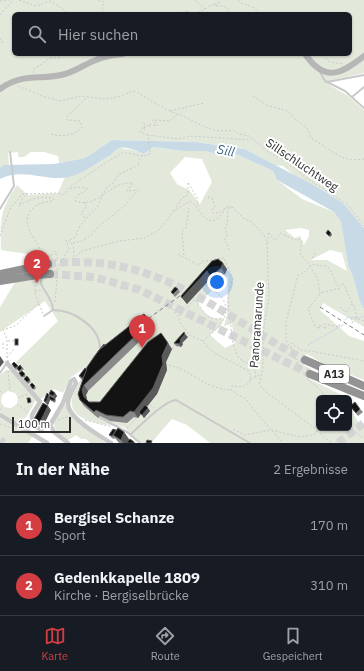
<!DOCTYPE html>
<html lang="de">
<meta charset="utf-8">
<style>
body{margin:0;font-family:"IBM Plex Sans",sans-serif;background:#242831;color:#f1f3f6}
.controls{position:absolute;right:12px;bottom:12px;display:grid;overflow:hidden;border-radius:6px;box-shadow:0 1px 3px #0004}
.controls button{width:36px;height:36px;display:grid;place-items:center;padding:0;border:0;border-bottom:1px solid #363941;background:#171b24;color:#f1f3f6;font:20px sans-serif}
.scale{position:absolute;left:12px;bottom:10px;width:59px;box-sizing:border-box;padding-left:4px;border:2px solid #2c2c2c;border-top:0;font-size:11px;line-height:14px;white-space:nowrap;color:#2c2c2c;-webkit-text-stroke:3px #fff;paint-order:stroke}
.you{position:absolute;left:217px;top:282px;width:14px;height:14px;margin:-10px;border:3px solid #fff;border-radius:50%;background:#1a73e8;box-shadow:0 0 0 6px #1a73e833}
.badge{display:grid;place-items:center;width:26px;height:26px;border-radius:50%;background:#d43e42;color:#fff;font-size:13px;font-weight:700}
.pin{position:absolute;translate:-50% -33px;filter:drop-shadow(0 1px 2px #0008)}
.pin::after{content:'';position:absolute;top:21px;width:14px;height:12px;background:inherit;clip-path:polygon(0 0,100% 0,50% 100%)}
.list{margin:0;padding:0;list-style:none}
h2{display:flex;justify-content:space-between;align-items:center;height:52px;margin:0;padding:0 16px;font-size:17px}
h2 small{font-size:13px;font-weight:400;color:#9ea1a6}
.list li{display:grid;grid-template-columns:26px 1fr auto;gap:12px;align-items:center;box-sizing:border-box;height:60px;padding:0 16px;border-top:1px solid #363941}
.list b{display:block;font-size:15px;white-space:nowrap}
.list p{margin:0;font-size:13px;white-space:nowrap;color:#9ea1a6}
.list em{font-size:13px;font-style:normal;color:#9ea1a6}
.icon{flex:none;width:22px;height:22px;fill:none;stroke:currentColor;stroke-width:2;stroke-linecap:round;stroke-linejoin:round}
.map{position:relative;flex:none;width:364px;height:443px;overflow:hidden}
.search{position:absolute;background:#171b24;box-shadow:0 1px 3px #0004;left:12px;right:12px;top:12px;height:44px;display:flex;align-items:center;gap:10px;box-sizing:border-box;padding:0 14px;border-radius:6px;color:#9ea1a6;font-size:15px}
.sheet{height:172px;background:#171b24}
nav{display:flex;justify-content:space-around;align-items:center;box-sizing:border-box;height:56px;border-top:1px solid #363941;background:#171b24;font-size:11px;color:#9ea1a6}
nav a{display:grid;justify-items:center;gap:2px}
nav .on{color:#d43e42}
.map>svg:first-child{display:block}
.green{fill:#e2e9db;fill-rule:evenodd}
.water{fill:#c9dae7}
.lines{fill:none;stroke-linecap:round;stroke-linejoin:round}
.stream{stroke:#c9dae7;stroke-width:1}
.highway-tunnel{stroke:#d5d5d5;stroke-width:8;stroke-dasharray:8 4;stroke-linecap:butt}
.path{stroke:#c9c9c9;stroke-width:1;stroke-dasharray:2 2;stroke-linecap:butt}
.lane{stroke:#c9c9c9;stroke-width:2}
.street{stroke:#c9c9c9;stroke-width:4.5}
.secondary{stroke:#b6b6b6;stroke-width:6}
.highway{stroke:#939393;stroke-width:8}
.rail{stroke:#818181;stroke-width:1;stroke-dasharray:4 3;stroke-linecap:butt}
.highway-bridge{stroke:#939393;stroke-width:8}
.wall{fill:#898989}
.shaded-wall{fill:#5a5a5a}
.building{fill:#131313;stroke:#5a5a5a}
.labels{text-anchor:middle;stroke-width:4;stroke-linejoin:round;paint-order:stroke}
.shield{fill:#fff;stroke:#6b6b6b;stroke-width:1}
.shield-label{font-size:11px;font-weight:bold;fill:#2c2c2c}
.street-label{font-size:12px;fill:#2c2c2c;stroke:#fff}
.water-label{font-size:13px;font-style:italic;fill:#436986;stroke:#fff}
</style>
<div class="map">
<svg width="364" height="443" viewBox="0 0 364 443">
<rect width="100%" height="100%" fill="#fff"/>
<!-- green -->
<g class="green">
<path d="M0,0H364V73L329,81V85L347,95L364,110V228L343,203L319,188L299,179L283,166L275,165L245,149L196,142L112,140L85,158L59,163L58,156L44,152H31L24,157H18V152L8,153L9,165L0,168ZM14,14H350V54H14Z"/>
<path d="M153,147L183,151H206L221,156L234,153L273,171L277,180L302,199L334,212L341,222L348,265L352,274L361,305L364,309V327L323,303L320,310L349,336L364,341V380L324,364L307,354L305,356L304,365L311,369L309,379L348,398H319V428H349V398C354,411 351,416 364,427V443H210L187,425L172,419L151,443H140C135,439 129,433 126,429C123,425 113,426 108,425C46,416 78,385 98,353L87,366L70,378L63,393L54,389L41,399L37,398L27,416L18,424L0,412V375L6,370H14L13,365L58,321L45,301L0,332V307L14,284L41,256L1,250C0,219 0,210 17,185L28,195L58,193L65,177L89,168L120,148L134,150L144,154ZM185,157L202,159L212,182L200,204L189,190L177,184L170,173ZM301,228L309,230V236L304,245L300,236L295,238L285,230ZM330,250L342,253L347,271L327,260H311ZM228,275L227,315L224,326L232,324L235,343L225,348L210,335L220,327L224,318C212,321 204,314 198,304ZM8,391L15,393L18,398L17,404L11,408L4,407L1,402L2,395Z"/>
<path d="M65,404L70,415L105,443H90L86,439H81L76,435L67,441L57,433L53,423Z"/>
<path d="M0,418L33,436L28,443H0Z"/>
</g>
<!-- water -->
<path class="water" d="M112,140L196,142L245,149L319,188L343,203L364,228V309L361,305L352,274L348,265L341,222L334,212L277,180L273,171L234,153L221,156L206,151H183L153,147L144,154C137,151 127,146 120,148C117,149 113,153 110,155C97,163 84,173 69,177C46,182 23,167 0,179V168L4,165L54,164L85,158Z"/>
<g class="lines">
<!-- stream -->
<g class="stream">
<path d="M345,320L348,317L359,318L364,316"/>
<path d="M308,345L343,325"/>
</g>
<!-- highway-tunnel -->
<g class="highway-tunnel">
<path d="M48,264C156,250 218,314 305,360"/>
<path d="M50,274L94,277L140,290L310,374"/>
<path d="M0,440L4,443"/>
<path d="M338,443L364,423"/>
</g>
<!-- path -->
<g class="path">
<path d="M19,0L36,6L50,1L66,11L65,14"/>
<path d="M98,0L104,2L102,9L104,14"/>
<path d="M238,0L241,3L253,7L261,14"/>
<path d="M0,1L9,0"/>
<path d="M217,6L214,4L219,3L220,0"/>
<path d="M205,9L211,5L227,7L230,14"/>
<path d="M178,14L188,11L193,14"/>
<path d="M194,14L205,9L195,0"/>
<path d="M0,15L13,0"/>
<path d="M0,38L3,43"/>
<path d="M325,54L326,59L330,62L344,64"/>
<path d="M34,73L33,70L50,58H60L61,54"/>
<path d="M18,86L42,96L60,101L81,96L104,99L118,97L133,91L137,92L165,109L177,114"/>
<path d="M253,96L266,105L288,111L295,119L307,128L311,138L341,157L352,160L364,159"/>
<path d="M170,111L204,103"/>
<path d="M51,134C62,137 75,136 82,127L80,121L67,120V117L86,98"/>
<path d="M148,135L140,132L143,127L145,130L144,123L150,127L149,124L157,126L158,125L152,120L170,121L178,114C196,121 212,135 233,130L239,134L249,136L271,154L286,161L306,178L348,205L364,226"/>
<path d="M28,193L22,199L19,206C30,199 40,195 54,199L53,201C45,202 38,203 32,209C17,225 41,242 43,258"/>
<path d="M208,197L212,198L215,207L212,210L213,213H218L227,207"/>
<path d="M174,211L182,198L188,195V182L197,198L198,206"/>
<path d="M85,218L81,213L87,206L84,204L86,202"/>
<path d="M0,236L10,209L22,194L58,193L62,195L68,190"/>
<path d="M70,240L75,237L80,226L91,213L97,208L106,188L112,184L118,175L140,164L138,162L140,158"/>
<path d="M73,243L82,241L91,235L97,228L124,206L138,190L127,191L133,183C128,183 122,183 117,186C102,193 95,207 75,201L78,195L88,189L81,187L68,189C72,185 118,154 123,153C133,152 140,159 150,154L148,135L179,139L190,136L251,140"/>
<path d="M268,243V232L275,241L280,233L295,240L298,239L302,241L300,253L310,266L312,264L320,266L324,265L329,268L338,286"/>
<path d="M229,250L227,243L224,241L227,235L225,228L227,225L228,209L232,207"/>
<path d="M178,254L198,265L204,261C211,261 216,258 224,258L233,278L229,292L228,303L233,344L237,355L241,360L252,366L256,373L255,377"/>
<path d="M184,255L182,231L186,228L189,208"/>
<path d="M44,257L51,256L55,251L58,260L54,261"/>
<path d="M312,258L316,252"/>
<path d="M35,281V293L43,314"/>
<path d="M35,292L41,290"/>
<path d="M320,294L308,309L315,326L320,329L319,325L326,329L325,324L339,327V323"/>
<path d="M193,297C202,307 206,323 223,318"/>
<path d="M55,302L58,267L69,249L66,240C75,243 75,251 73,259L82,251L119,241L145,238L159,230L174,211L190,201C200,206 205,230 219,217C223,214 224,210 227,207H232L243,218L252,222L264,235L267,243L269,297L263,332V368L259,384L266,392L317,430L314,435L300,437L272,430L244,435L233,429"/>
<path d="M340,307L346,312L352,304"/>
<path d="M179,316L195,299"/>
<path d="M145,321L167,303L178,316L180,322L189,335L202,341L214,353L249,371L251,377L249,383L242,387L232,386L231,390L247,400L253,409L283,443"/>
<path d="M353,323L351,319H357"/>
<path d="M8,341H14"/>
<path d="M203,341C215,330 233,318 223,299C219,292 210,290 206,285L212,279"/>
<path d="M3,343V348L7,349"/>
<path d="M291,348L292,343C297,349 304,352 311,351L364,361"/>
<path d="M172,349L180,336"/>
<path d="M7,357L14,349"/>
<path d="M7,358V339L3,330L15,326L39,303"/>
<path d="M169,365C191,370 203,388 230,390"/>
<path d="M8,371L10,391"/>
<path d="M304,374L286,340V322L298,275L305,272L310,266L318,280L320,293L340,288L343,283L355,309L357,319L364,321"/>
<path d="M307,379L314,384L328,398"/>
<path d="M250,380L261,374"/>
<path d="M0,391L3,394"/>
<path d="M18,398L28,394"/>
<path d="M17,404L28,412"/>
<path d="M150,405L154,408"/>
<path d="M0,410L3,406"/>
<path d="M58,420L70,416"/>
<path d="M85,420L112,427"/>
<path d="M0,424L15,429"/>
<path d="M349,426L364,439"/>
<path d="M127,428L137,417"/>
<path d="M317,431L332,443"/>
</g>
<!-- lane -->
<g class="lane">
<path d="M319,70L325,81L345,91L364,108"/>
<path d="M327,82L364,75"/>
<path d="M352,97L364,87"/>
<path d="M0,209L14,186L10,152"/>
<path d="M42,276L41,283C44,293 53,298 53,310L44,316"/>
<path d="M53,310C73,310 101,327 100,350"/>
<path d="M0,373L8,361"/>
<path d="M99,417L127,432L140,443"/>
<path d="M131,434C141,425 164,401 176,400L250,443"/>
</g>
<!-- street -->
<g class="street">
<path d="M7,363L40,402L32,415V425L42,430"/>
<path d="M0,415L47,443"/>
<path d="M68,443L54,432L50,425L63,403L71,381L74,379L76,383C73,389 68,397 68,404C68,418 100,436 111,443"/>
</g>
<!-- secondary -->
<g class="secondary">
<path d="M305,54C325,83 341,74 364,56"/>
<path d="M0,89C23,72 41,81 65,74C76,71 85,64 96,60C104,56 114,55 123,54"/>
</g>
<!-- highway -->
<g class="highway">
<path d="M37,275L50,274"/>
<path d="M305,360L364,386"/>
<path d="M310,374L364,396"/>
</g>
<!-- rail -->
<g class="rail">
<path d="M320,307L364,335"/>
<path d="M137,327L192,287"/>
</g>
<!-- highway-bridge -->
<g class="highway-bridge">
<path d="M0,274L48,264"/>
<path d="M0,281L37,275"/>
</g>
</g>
<!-- wall -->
<g class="wall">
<path d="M212,261L227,269L225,274L214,283L211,278L187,304L181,296Z"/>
<path d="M178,289L180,292L175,297L171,292Z"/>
<path d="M144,314L147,318L144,320L148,325L142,339L88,391L86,395L87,400L89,402H100L172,349L166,362L167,370L157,394L147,407L150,411L144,418L141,414L138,418L134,417L127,423L110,421L100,416L98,418L84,406L80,400L83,380L81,379L79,376L87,369L93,358V357L105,345L140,318Z"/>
<path d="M188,337L182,343L183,344L181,347L176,346L174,343Z"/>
<path d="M14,362L18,367L20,365L24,369L20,372L17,369L16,370L12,364Z"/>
<path d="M22,371L26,376L24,378L19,373Z"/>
<path d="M27,376L31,382L28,384L24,379Z"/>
<path d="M32,383L36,388L34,390L30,385Z"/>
<path d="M55,393L57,396L55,399L56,400L55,403L50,400L48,405L46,404L44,401L49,395L50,396L49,394Z"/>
<path d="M350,406L360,409L363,412L358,416Z"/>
<path d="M51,410L43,426L37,424L34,419Z"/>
<path d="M116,430L124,432L129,439H130L135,443H119L115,438L114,439L112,438L109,435Z"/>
</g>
<!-- shaded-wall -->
<g class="shaded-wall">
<path d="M331,233L332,235L330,237L329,236Z"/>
<path d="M223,263L227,269L225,274L221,268Z"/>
<path d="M207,271L211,278L187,304L182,298Z"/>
<path d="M144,319L148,325L142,339L138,333Z"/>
<path d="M185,334L188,337L182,343L183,344L181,347L179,344L180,340Z"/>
<path d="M168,343L172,349L166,362L167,370L157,394L141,414L139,412L141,414L138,418L134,412L162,356Z"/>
<path d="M0,356L4,362L0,367Z"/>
<path d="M84,385L88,391L86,395L88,403L84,397L82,390Z"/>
<path d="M55,393L57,396L55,399L53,396Z"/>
<path d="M49,395L51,398L49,399L50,400L48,405L46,402Z"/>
<path d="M48,406L51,410L43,426L40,422Z"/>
<path d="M148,408L150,411L144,418L142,415Z"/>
<path d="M124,432L130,441V443H123L121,440Z"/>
</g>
<!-- building -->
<g class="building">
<path d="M328,230L331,233L329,236L326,233Z"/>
<path d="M218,259L223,263L221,268L210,277L207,271L182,298L181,296L212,261Z"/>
<path d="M175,287L178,289L173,294L171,292Z"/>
<path d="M144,314L146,316L143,318L141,317L140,318L139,317Z"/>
<path d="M141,317L144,319L138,333L84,385L82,390L84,397L89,402H100L148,342L161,333L168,343L162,356L163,364L153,388L134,412L130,411L123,417L106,415L96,410L94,412L80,400L78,394L87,367L99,350Z"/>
<path d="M184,332L185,334L180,340L181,341L179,344L174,343Z"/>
<rect x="15" y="339" width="3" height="6"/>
<path d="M104,344L105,345L100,349Z"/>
<path d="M14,362L18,366L15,368L12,364Z"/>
<path d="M20,365L22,368L19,371L17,368Z"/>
<path d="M85,368L87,369L83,378L79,376Z"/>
<path d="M22,371L25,374L22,377L19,373Z"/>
<path d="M27,376L30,380L27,382L24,379Z"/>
<path d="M32,383L35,386L33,389L30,385Z"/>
<path d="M51,390L55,393L53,396L49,394Z"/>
<path d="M47,393L49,395L46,402L44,401Z"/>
<path d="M50,396L55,399L54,401L49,399Z"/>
<path d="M27,398H30L31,402L28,403Z"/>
<path d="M355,402L360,409L356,413L350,406Z"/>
<path d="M43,403L48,406L40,422L34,419Z"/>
<path d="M145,405L148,408L142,415L139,412Z"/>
<path d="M118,428L124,432L121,440L113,435Z"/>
<path d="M113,429L116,430L112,436L109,435Z"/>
<path d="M130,439L134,442V443H127V442Z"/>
<path d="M147,440L152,441L151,443H146Z"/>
</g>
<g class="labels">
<!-- shield labels -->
<rect class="shield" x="319" y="365" width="30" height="18" rx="3"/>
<g class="shield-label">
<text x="334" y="378">A13</text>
</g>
<!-- street labels -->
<g class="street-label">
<text transform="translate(302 165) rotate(34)" y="4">Sillschluchtweg</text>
<text transform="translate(257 325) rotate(-86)" y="4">Panoramarunde</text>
</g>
<!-- water labels -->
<g class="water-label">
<text transform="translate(226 150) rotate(11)" y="5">Sill</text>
</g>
</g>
</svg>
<div class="controls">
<button><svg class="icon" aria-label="locate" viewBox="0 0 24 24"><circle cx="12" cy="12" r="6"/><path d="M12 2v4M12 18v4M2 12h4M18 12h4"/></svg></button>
</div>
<div class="scale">100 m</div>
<div class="you"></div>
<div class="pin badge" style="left:142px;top:348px">1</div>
<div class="pin badge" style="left:37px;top:283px">2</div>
<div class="search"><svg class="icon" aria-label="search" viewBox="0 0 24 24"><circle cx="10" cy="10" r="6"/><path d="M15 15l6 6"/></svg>Hier suchen</div>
</div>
<section class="sheet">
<h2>In der Nähe<small>2 Ergebnisse</small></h2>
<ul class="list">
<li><span class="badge">1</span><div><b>Bergisel Schanze</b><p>Sport</p></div><em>170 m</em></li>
<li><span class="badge">2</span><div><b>Gedenkkapelle 1809</b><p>Kirche · Bergiselbrücke</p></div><em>310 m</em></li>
</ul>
</section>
<nav>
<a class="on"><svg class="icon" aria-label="map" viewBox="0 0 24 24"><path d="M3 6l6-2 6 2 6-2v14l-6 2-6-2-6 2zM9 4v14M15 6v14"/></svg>Karte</a>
<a><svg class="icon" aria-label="directions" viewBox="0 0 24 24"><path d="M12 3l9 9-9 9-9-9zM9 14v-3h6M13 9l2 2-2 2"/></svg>Route</a>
<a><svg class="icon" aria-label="saved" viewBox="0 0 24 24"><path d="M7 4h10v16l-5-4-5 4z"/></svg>Gespeichert</a>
</nav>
